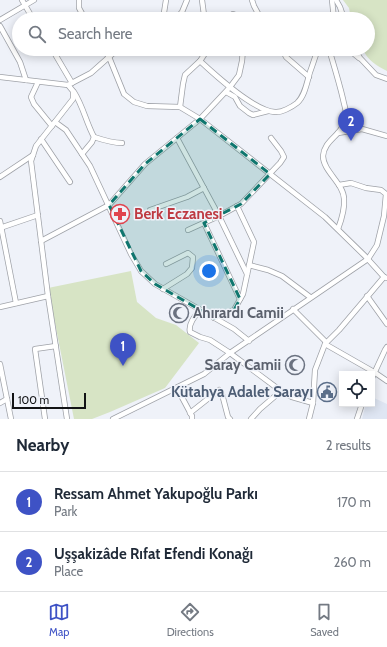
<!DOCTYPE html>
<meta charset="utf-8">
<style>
body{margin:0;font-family:Cabin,sans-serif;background:#f2f2f3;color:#1f2937}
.controls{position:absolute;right:12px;bottom:12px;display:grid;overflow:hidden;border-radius:0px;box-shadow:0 2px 10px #0003}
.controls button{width:36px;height:36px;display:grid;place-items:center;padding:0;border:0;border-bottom:1px solid #e0e1e3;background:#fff;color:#1f2937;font:20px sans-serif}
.scale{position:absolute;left:12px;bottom:10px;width:74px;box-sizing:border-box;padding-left:4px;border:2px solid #121315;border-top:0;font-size:11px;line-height:14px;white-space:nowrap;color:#121315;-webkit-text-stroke:3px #eff2f9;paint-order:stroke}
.you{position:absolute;left:209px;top:271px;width:14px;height:14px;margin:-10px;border:3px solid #fff;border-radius:50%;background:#1a73e8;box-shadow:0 0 0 6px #1a73e833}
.badge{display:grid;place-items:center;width:26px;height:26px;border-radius:50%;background:#3e52c5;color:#fff;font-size:13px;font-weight:700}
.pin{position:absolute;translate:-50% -33px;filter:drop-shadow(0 1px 2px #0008)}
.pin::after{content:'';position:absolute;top:21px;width:14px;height:12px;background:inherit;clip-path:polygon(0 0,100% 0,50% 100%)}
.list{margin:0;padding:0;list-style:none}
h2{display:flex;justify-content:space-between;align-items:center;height:52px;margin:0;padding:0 16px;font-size:17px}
h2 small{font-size:13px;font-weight:400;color:#747a83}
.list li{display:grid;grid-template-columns:26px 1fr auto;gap:12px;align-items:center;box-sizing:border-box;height:60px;padding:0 16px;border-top:1px solid #e0e1e3}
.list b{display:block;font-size:15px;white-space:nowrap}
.list p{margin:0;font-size:13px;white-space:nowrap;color:#747a83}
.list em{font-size:13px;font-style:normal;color:#747a83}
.icon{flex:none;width:22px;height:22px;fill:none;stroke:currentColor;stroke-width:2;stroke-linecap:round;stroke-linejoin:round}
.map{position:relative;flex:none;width:387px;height:419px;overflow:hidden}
.search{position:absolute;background:#fff;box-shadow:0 2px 10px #0003;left:12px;right:12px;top:12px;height:44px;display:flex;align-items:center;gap:10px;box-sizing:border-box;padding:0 14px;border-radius:22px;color:#747a83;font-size:15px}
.sheet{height:172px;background:#fff}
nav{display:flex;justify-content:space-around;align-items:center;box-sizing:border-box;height:56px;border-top:1px solid #e0e1e3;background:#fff;font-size:11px;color:#747a83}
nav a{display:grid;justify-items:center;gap:2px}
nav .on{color:#3e52c5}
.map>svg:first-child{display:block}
.built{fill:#dfe6f3}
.green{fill:#d7e4c5}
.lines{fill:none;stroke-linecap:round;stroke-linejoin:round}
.minor-casing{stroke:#9fa2a8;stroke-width:6}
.minor{stroke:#fff;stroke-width:4.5}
.marked{fill:#0f766e;fill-opacity:0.2;stroke:#0f766e;stroke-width:3;stroke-dasharray:8 5;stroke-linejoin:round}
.labels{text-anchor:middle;stroke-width:3;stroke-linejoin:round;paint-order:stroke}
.health-label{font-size:15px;font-weight:bold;fill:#be3a42;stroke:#eff2f9;text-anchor:start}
.worship-label{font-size:15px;font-weight:bold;fill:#5b616d;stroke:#eff2f9;text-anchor:start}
.service-label{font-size:15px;font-weight:bold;fill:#4e5e75;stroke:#eff2f9;text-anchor:end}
</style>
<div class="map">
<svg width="387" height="419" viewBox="0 0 387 419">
<rect width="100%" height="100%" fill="#eff2f9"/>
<!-- built -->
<path class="built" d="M372,397L387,404V419H362L366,404H372Z"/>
<!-- green -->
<g class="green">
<path d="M343,0H387V71C377,66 367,60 363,49H368V19H351L349,8Z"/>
<path d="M131,271L137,302L156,318L176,325L199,343L165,388L110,412L92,419H74L48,288Z"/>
</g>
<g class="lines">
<!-- minor casing -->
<g class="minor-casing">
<g id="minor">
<path d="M22,0L33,19"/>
<path d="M79,0V8L85,19"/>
<path d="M202,0L204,15L203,19"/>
<path d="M252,0L254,6L261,19"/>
<path d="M332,0L334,19"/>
<path d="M336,0L340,7L344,19"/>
<path d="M163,19L166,0"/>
<path d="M176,19L182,12L187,0"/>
<path d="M234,19L233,14L245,19"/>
<path d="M0,20L34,0"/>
<path d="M0,26L20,62L26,80"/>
<path d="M52,49L72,83"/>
<path d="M103,49L109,57L124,94L134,102L147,106L180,107L200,119L325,217L365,256L384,277L387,278"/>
<path d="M282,49L286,57L309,77"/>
<path d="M329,49C334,66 339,82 343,99C344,104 346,110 346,114C345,118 343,125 341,129C335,138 324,143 323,156C323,171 344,184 344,199C345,209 341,221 338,229"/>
<path d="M348,49L359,58"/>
<path d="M355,49L360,58L376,75L387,79"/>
<path d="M200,61C215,75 255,111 275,112C281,113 292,107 297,103C305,96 307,82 310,72C313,64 315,57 318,49"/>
<path d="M0,77L68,85L73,91V99L36,146L31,161L48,296L67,419"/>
<path d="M38,82L31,97L34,104L52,126"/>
<path d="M68,85L91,73L118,49"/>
<path d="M74,92C83,106 86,122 94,137L92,142L82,154"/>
<path d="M226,92L235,97L240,106L249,113L253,115L268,111"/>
<path d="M180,107L183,84L185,75L200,61L208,49"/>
<path d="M55,122L66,130L90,166L131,254L141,271L155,284L234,329L249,341"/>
<path d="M338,133L362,129L387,136"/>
<path d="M94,137C103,140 112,143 122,143"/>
<path d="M177,138L219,216L247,274"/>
<path d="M41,139L70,182"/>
<path d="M0,177L33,155"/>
<path d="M150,210L187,197L204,188"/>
<path d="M0,221L16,303"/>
<path d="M204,223L240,299"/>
<path d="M0,228L38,215"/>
<path d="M188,230L219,216L241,204L280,163L284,157L281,151L271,138"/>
<path d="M41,241L109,205L145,164L200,119L230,87L239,75L242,61L243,49"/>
<path d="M249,265L268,270L282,276L310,297"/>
<path d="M163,289L187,274L192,268L193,257L188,253L166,264"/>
<path d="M367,296L387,324"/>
<path d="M0,307L48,296"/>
<path d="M293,309L326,342"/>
<path d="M200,310C195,316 188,324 190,332L200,337L210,340L230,353L281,391L292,397L313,403"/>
<path d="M214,318L234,310L243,294L254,242L237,206"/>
<path d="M325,344L374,372L387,381"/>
<path d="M0,364L11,419"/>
<path d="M372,378L385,350L387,347"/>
<path d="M177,388L192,416V419"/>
<path d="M0,403L7,399"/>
<path d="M190,413L219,390L222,394L228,417L230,419"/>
<path d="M45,419L35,349L56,346"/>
<path d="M113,419L204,374L230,353L368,259L377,245L384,216L386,194L381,190L366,188L351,183L339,185"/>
<path d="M251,419L260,409L281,391"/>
<path d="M309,419L313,403L315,370L325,344L339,330L384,277"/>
<path d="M357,419L362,404"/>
</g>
</g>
<!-- minor -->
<use href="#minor" class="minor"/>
</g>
<!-- marked area -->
<path class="marked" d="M200,119L270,174L241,204L204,223L240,299L234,310L214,318L155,284L141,271L109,205L145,164Z"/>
<!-- icons -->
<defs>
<g id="pharmacy-ring" transform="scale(1)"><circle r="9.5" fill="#eff2f9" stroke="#e0444e" stroke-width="1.5"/><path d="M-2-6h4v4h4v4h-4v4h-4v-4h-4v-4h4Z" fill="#e0444e"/></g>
<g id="mosque-ring" transform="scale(1)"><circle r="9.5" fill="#eff2f9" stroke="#6b7280" stroke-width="1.5"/><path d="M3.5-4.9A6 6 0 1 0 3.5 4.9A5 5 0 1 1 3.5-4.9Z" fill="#6b7280"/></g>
<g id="civic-ring" transform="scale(1)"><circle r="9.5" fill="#eff2f9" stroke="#5c6f8a" stroke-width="1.5"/><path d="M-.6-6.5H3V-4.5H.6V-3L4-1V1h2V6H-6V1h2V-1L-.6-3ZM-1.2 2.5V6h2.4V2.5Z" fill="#5c6f8a"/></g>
</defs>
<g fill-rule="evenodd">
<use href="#pharmacy-ring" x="120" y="214"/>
<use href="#mosque-ring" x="179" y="313"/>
<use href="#mosque-ring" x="295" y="365"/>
<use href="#civic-ring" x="327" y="392"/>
</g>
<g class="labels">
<!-- health labels -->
<g class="health-label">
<text x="134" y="219">Berk Eczanesi</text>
</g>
<!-- worship labels -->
<g class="worship-label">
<text x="193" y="318">Ahırardı Camii</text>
<text x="281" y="370" text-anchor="end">Saray Camii</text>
</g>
<!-- service labels -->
<g class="service-label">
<text x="313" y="397">Kütahya Adalet Sarayı</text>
</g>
</g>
</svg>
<div class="controls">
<button><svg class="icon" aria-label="locate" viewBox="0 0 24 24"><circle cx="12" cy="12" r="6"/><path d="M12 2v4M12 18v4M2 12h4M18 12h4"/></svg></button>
</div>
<div class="scale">100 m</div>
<div class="you"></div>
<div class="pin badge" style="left:123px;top:366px">1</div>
<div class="pin badge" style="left:351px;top:141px">2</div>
<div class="search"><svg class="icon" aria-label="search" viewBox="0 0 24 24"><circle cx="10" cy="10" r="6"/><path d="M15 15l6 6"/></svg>Search here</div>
</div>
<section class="sheet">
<h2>Nearby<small>2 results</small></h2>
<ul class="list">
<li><span class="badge">1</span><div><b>Ressam Ahmet Yakupoğlu Parkı</b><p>Park</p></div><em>170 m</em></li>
<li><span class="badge">2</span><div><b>Uşşakizâde Rıfat Efendi Konağı</b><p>Place</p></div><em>260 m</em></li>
</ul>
</section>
<nav>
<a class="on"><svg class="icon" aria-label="map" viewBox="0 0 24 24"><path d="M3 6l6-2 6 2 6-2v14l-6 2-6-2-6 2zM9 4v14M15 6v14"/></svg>Map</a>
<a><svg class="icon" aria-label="directions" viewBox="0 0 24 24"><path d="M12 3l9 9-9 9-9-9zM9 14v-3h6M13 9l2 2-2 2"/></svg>Directions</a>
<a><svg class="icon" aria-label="saved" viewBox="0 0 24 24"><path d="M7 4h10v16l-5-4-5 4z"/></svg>Saved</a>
</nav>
